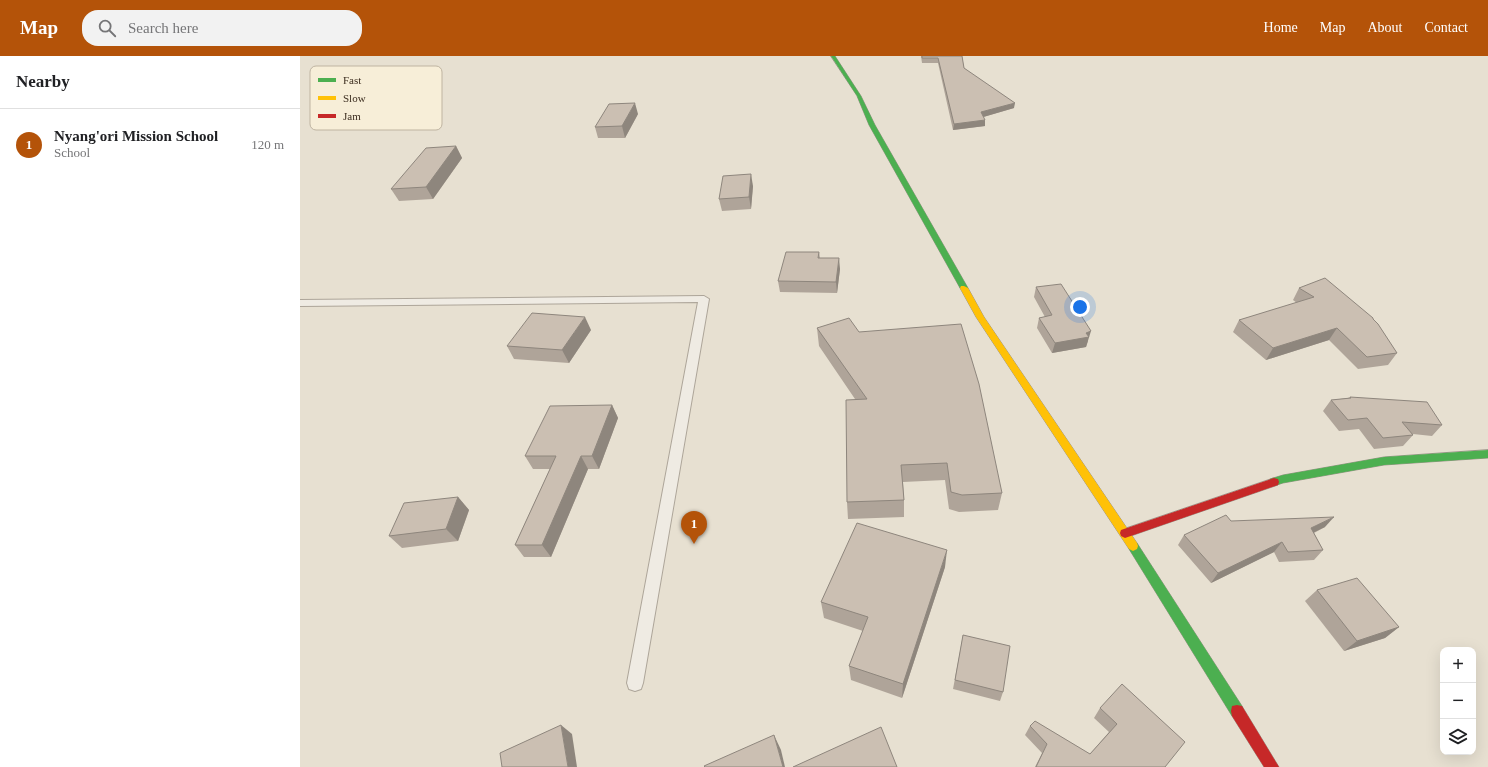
<!DOCTYPE html>
<meta charset="utf-8">
<style>
body{margin:0;font-family:Georgia,serif;background:#f2f2f2;color:#202124}
.controls{position:absolute;right:12px;bottom:12px;display:grid;overflow:hidden;border-radius:8px;box-shadow:0 4px 16px #0002}
.controls button{width:36px;height:36px;display:grid;place-items:center;padding:0;border:0;border-bottom:1px solid #e0e0e0;background:#fff;color:#202124;font:20px sans-serif}
.you{position:absolute;left:780px;top:251px;width:14px;height:14px;margin:-10px;border:3px solid #fff;border-radius:50%;background:#1a73e8;box-shadow:0 0 0 6px #1a73e833}
.badge{display:grid;place-items:center;width:26px;height:26px;border-radius:50%;background:#b45309;color:#fff;font-size:13px;font-weight:700}
.pin{position:absolute;translate:-50% -33px;filter:drop-shadow(0 1px 2px #0008)}
.pin::after{content:'';position:absolute;top:21px;width:14px;height:12px;background:inherit;clip-path:polygon(0 0,100% 0,50% 100%)}
.list{margin:0;padding:0;list-style:none}
h2{display:flex;justify-content:space-between;align-items:center;height:52px;margin:0;padding:0 16px;font-size:17px}
h2 small{font-size:13px;font-weight:400;color:#757577}
.list li{display:grid;grid-template-columns:26px 1fr auto;gap:12px;align-items:center;box-sizing:border-box;height:72px;padding:0 16px;border-top:1px solid #e0e0e0}
.list b{display:block;font-size:15px;white-space:nowrap}
.list p{margin:0;font-size:13px;white-space:nowrap;color:#757577}
.list em{font-size:13px;font-style:normal;color:#757577}
.icon{flex:none;width:22px;height:22px;fill:none;stroke:currentColor;stroke-width:2;stroke-linecap:round;stroke-linejoin:round}
.map{position:relative;flex:none;width:1188px;height:711px;overflow:hidden}
header{display:flex;align-items:center;gap:24px;box-sizing:border-box;height:56px;padding:0 20px;background:#b45309;color:#fff}
header strong{font-size:19px}
nav{display:flex;gap:22px;margin-inline-start:auto;font-size:14px}
.search{width:280px;height:36px;background:#f2f2f2;display:flex;align-items:center;gap:10px;box-sizing:border-box;padding:0 14px;border-radius:16px;color:#757577;font-size:15px}
main{display:flex}
aside{flex:1;background:#fff}
.map>svg:first-child{display:block}
.lines{fill:none;stroke-linecap:round;stroke-linejoin:round}
.lane-casing{stroke:#ada599;stroke-width:2}
.fast-casing{stroke:#9c958a;stroke-width:1}
.slow-casing{stroke:#9c958a;stroke-width:1}
.jam-casing{stroke:#9c958a;stroke-width:1}
.lane{fill:#efebe3;fill-rule:evenodd}
.fast{fill:#4caf50;fill-rule:evenodd}
.slow{fill:#ffc107;fill-rule:evenodd}
.jam{fill:#c62828;fill-rule:evenodd}
.wall{fill:#afa499}
.shaded-wall{fill:#8e867d}
.building{fill:#cbbfb2;stroke:#8e867d}
.key{fill:#f7eed8;stroke:#bfb4a1;stroke-width:1}
.key-label{font-size:11px;fill:#3d2e20}
</style>
<header>
<strong>Map</strong>
<div class="search"><svg class="icon" aria-label="search" viewBox="0 0 24 24"><circle cx="10" cy="10" r="6"/><path d="M15 15l6 6"/></svg>Search here</div>
<nav><a>Home</a><a>Map</a><a>About</a><a>Contact</a></nav>
</header>
<main>
<aside>
<h2>Nearby<small></small></h2>
<ul class="list">
<li><span class="badge">1</span><div><b>Nyang'ori Mission School</b><p>School</p></div><em>120 m</em></li>
</ul>
</aside>
<div class="map">
<svg width="1188" height="711" viewBox="0 0 1188 711">
<rect width="100%" height="100%" fill="#e7e0d1"/>
<g class="lines">
<!-- lane casing -->
<g class="lane-casing">
<path id="lane" d="M404,240L409,243L343,627L341,633L335,635L329,633L327,627L398,246L0,250V244Z"/>
</g>
<!-- fast casing -->
<g class="fast-casing">
<g id="fast">
<path d="M531,0H535L561,40L575,69L668,232L667,234H664L660,232L569,69L557,40Z"/>
<path d="M1188,394V402L1084,409L983,427L974,430L970,429L969,426L970,423L983,419L1084,401Z"/>
<path d="M833,485L837,487L942,650L943,655L942,660L937,661L932,660L829,493L828,490L829,487Z"/>
</g>
</g>
<!-- slow casing -->
<g class="slow-casing">
<path id="slow" d="M661,230H664L668,232L684,261L837,487L838,490L837,493L833,495L829,493L676,261L660,232Z"/>
</g>
<!-- jam casing -->
<g class="jam-casing">
<g id="jam">
<path d="M974,422L978,423L979,426L978,429L825,482L821,480L820,477L821,474Z"/>
<path d="M937,649L942,650L979,711H964L932,660L931,655L932,650Z"/>
</g>
</g>
<!-- lane -->
<use href="#lane" class="lane"/>
<!-- fast -->
<use href="#fast" class="fast"/>
<!-- slow -->
<use href="#slow" class="slow"/>
<!-- jam -->
<use href="#jam" class="jam"/>
</g>
<!-- wall -->
<g class="wall">
<path d="M621,0H662L664,12L714,52L683,61L685,70L653,74L638,7H622Z"/>
<path d="M338,58L325,82H298L295,71Z"/>
<path d="M156,90L162,102L133,143L99,145L91,133Z"/>
<path d="M453,130L451,153L422,155L419,143Z"/>
<path d="M519,196L520,202L540,213L537,237L480,236L478,225Z"/>
<path d="M736,231L788,285L786,291L752,297L737,272L739,262L745,261L734,241Z"/>
<path d="M999,232L1073,263L1097,297L1088,309L1058,313L1029,284L966,304L933,276L939,264L997,247L993,244Z"/>
<path d="M517,272L559,276L702,437L698,454L659,456L649,453L645,424L603,426L604,444V461L548,463L547,446L555,343L519,290Z"/>
<path d="M291,274L269,307L214,303L207,290Z"/>
<path d="M1050,341L1142,369L1132,380L1113,378V379L1103,390L1074,393L1059,373L1039,375L1023,355L1031,344L1048,342Z"/>
<path d="M312,349L318,362L299,413H288L251,501H224L215,489L250,413H233L225,400Z"/>
<path d="M158,441L169,454L158,485L102,492L89,480Z"/>
<path d="M931,465L1025,471L1014,477L1023,494L1014,504L979,506L974,496L911,527L878,489L884,479Z"/>
<path d="M645,511L602,642L551,624L549,610L563,575L524,562L521,546Z"/>
<path d="M1017,534L1099,571L1085,582L1044,595L1005,545Z"/>
<path d="M663,579L703,636L700,645L653,633Z"/>
<path d="M800,652L865,711H735L742,697L725,679L730,670L790,698L809,676L794,662Z"/>
</g>
<!-- shaded-wall -->
<g class="shaded-wall">
<path d="M335,47L338,58L325,82L322,70Z"/>
<path d="M715,47L714,52L680,62L681,56Z"/>
<path d="M685,64V70L653,74L654,68Z"/>
<path d="M156,90L162,102L133,143L126,131Z"/>
<path d="M451,118L453,130L451,153L449,141Z"/>
<path d="M539,202L540,213L537,237L536,226Z"/>
<path d="M285,261L291,274L269,307L262,294Z"/>
<path d="M1037,272L1029,284L966,304L973,292Z"/>
<path d="M791,275L786,291L752,297L755,287Z"/>
<path d="M312,349L318,362L299,413L292,400Z"/>
<path d="M281,400L288,413L251,501L242,489Z"/>
<path d="M158,441L169,454L158,485L146,473Z"/>
<path d="M1034,461L1025,471L1002,482L1011,472Z"/>
<path d="M982,486L974,496L911,527L918,517Z"/>
<path d="M647,494L645,511L602,642L603,628Z"/>
<path d="M1099,571L1085,582L1044,595L1057,585Z"/>
<path d="M261,669L272,678L277,711H268Z"/>
<path d="M474,679L481,694L485,711H483Z"/>
</g>
<!-- building -->
<g class="building">
<path d="M622,0H662L664,12L715,47L681,56L685,64L654,68L638,2H622Z"/>
<path d="M335,47L322,70L295,71L309,48Z"/>
<path d="M156,90L126,131L91,133L126,92Z"/>
<path d="M451,118L449,141L419,143L423,120Z"/>
<path d="M486,196H519L518,202H539L536,226L478,225Z"/>
<path d="M1025,222L1073,262V263L1078,268L1097,297L1067,301L1037,272L973,292L939,264L1014,241L999,232Z"/>
<path d="M761,228L791,275L786,277L789,281L755,287L739,262L752,259L736,231Z"/>
<path d="M232,257L285,261L262,294L207,290Z"/>
<path d="M549,262L559,276L661,268L679,328L702,437L662,439L651,436L647,407L601,409L604,444L547,446L546,344L567,343L517,272Z"/>
<path d="M1050,341L1127,346L1142,369L1102,366L1113,379L1083,382L1067,362L1048,364L1031,344L1051,342Z"/>
<path d="M312,349L292,400H281L242,489H215L256,400H225L250,350Z"/>
<path d="M158,441L146,473L89,480L104,447Z"/>
<path d="M926,459L931,465L1034,461L1011,472L1023,494L988,496L982,486L918,517L884,479Z"/>
<path d="M557,467L647,494L603,628L549,610L568,561L521,546Z"/>
<path d="M1057,522L1099,571L1057,585L1017,534Z"/>
<path d="M663,579L710,590L703,636L655,624Z"/>
<path d="M822,628L885,686L865,711H736L747,688L730,670L735,665L790,698L817,668L800,652Z"/>
<path d="M261,669L268,711H202L200,697Z"/>
<path d="M581,671L597,711H493Z"/>
<path d="M474,679L483,711H405L404,710Z"/>
</g>
<!-- legend -->
<rect x="10" y="10" width="132" height="64" rx="6" class="key"/>
<rect x="18" y="22" width="18" height="4" fill="#4caf50"/>
<rect x="18" y="40" width="18" height="4" fill="#ffc107"/>
<rect x="18" y="58" width="18" height="4" fill="#c62828"/>
<g class="key-label">
<text x="43" y="28">Fast</text>
<text x="43" y="46">Slow</text>
<text x="43" y="64">Jam</text>
</g>
</svg>
<div class="controls">
<button>+</button>
<button>−</button>
<button><svg class="icon" aria-label="layers" viewBox="0 0 24 24"><path d="M12 4l9 5-9 5-9-5zM3 14l9 5 9-5"/></svg></button>
</div>
<div class="you"></div>
<div class="pin badge" style="left:394px;top:488px">1</div>
</div>
</main>
